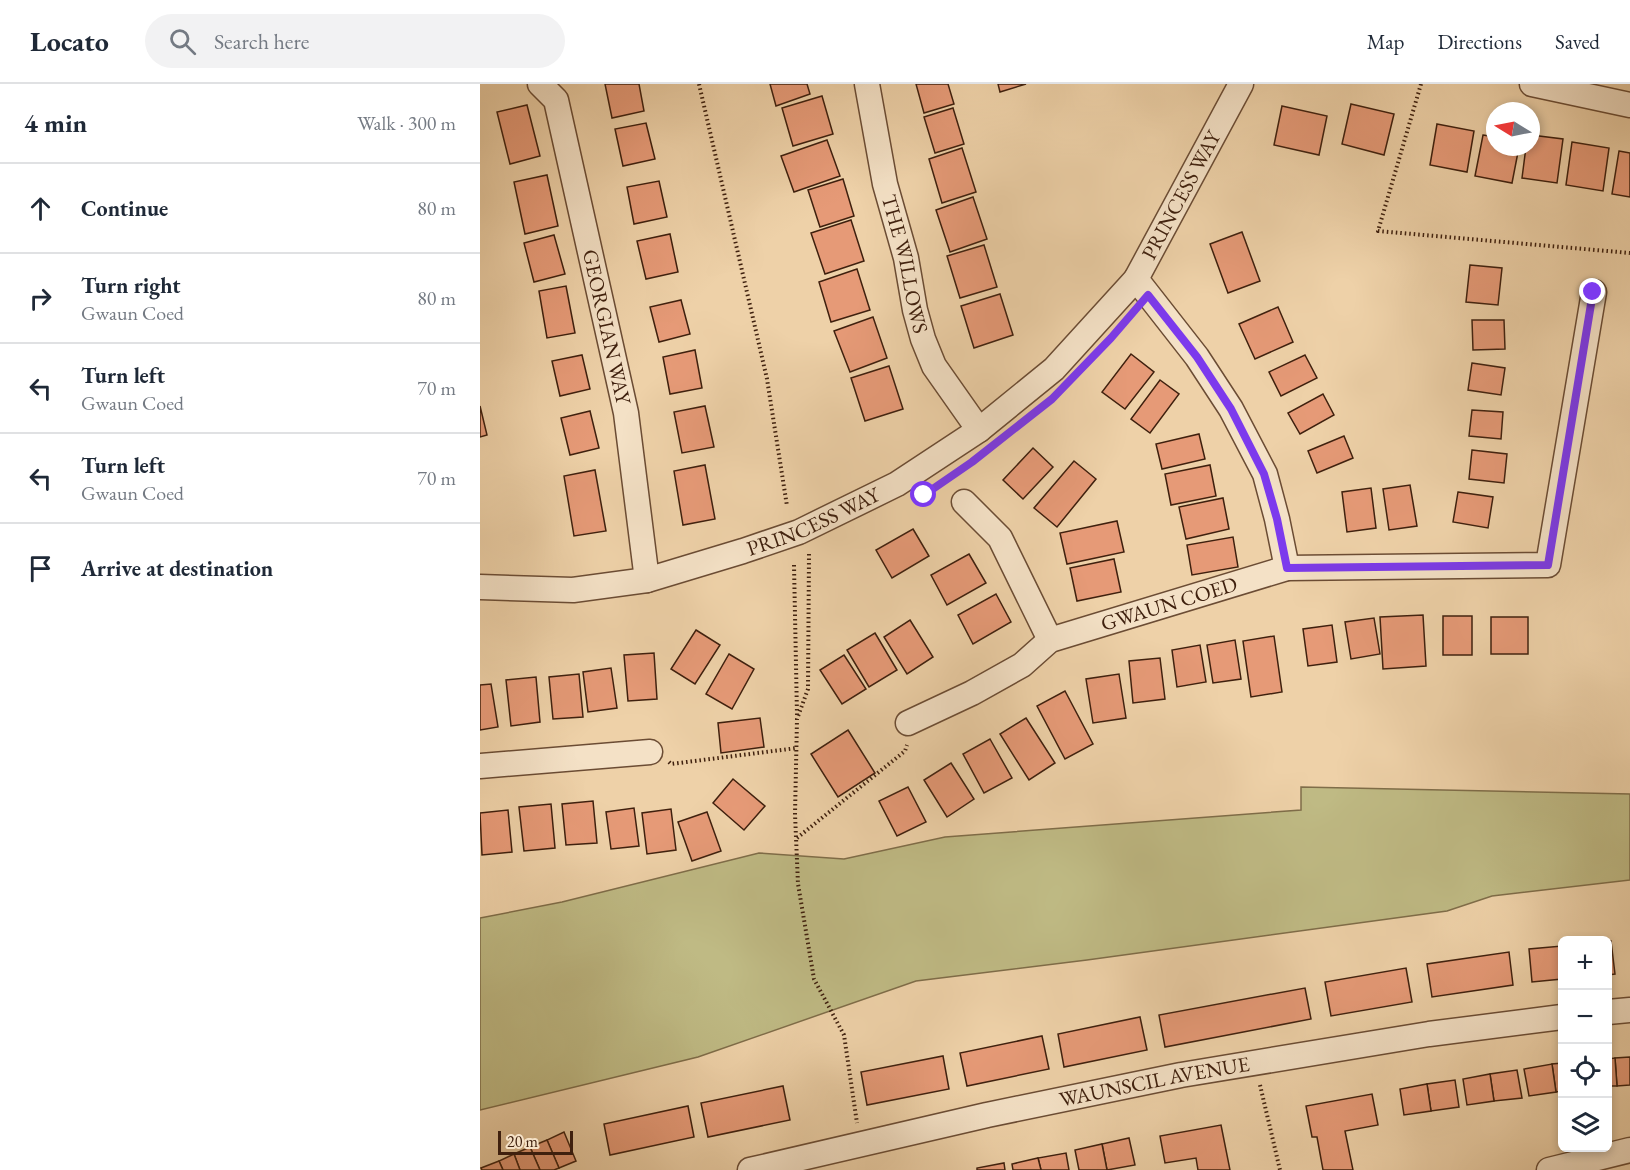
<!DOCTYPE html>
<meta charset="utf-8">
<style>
body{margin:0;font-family:"EB Garamond",serif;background:#f2f2f3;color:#1f2937}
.controls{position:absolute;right:18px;bottom:18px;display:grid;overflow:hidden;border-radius:9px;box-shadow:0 3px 9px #0003}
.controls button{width:54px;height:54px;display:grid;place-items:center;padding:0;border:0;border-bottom:2px solid #e0e1e3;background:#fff;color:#1f2937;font:30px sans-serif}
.compass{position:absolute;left:1006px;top:18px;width:54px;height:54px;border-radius:50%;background:#fff;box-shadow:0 3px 9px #0003;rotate:280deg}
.scale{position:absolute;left:18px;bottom:15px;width:75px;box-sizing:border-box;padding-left:6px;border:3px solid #3f200e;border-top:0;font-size:16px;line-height:21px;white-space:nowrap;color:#3f200e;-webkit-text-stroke:4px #f4e1c6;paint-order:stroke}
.stop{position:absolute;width:18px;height:18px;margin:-14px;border:4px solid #7c3aed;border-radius:50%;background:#fff}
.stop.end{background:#7c3aed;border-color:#fff;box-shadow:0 2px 6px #0008}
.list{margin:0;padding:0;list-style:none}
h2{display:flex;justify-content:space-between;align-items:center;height:78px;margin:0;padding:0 24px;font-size:26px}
h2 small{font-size:20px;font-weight:400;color:#747a83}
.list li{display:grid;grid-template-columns:39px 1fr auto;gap:18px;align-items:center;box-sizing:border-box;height:90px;padding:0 24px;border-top:2px solid #e0e1e3}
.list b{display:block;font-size:22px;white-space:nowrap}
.list p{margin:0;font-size:20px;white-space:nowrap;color:#747a83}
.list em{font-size:20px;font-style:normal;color:#747a83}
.icon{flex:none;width:33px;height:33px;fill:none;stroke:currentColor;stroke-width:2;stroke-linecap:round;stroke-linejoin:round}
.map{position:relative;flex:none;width:1150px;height:1086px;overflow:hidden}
header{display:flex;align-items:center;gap:36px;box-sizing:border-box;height:84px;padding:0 30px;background:#fff;border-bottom:2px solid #e0e1e3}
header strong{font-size:28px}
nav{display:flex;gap:33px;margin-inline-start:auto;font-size:21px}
.search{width:420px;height:54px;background:#f2f2f3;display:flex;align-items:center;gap:15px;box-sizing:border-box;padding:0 21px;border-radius:33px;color:#747a83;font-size:22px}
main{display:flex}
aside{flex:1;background:#fff}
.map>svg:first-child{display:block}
.green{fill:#bfba84;stroke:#7f6d49;stroke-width:1.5}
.building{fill:#e69a77;stroke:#3f200e;stroke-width:1.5}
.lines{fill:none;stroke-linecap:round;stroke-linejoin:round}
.minor-casing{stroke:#6b4c34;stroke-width:27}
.path{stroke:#3f200e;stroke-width:4;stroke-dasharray:1.5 3;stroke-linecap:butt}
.minor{stroke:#f4e1c6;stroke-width:24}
.route{stroke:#7c3aed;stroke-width:8}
.labels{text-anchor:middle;stroke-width:6;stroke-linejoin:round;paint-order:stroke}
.street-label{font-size:21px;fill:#3f200e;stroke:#f4e1c6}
</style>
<header>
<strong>Locato</strong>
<div class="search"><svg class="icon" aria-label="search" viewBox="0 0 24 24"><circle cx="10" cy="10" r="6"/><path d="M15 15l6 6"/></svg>Search here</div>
<nav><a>Map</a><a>Directions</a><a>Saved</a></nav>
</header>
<main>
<aside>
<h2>4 min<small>Walk · 300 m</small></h2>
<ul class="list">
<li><svg class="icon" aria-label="ahead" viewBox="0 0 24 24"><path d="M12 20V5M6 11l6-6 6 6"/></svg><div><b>Continue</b></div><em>80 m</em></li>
<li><svg class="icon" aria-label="right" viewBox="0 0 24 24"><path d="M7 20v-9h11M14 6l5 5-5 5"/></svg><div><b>Turn right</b><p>Gwaun Coed</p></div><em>80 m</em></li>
<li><svg class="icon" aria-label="left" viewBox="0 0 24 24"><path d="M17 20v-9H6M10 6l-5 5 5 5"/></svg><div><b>Turn left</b><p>Gwaun Coed</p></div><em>70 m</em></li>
<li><svg class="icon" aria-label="left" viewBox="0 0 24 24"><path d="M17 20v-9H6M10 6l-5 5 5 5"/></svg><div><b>Turn left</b><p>Gwaun Coed</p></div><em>70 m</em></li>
<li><svg class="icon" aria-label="arrive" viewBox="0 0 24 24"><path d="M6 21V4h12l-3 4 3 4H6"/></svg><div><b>Arrive at destination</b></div></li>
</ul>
</aside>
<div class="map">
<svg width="1150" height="1086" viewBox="0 0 1150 1086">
<rect width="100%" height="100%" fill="#eed1a8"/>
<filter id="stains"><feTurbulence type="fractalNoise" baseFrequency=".00333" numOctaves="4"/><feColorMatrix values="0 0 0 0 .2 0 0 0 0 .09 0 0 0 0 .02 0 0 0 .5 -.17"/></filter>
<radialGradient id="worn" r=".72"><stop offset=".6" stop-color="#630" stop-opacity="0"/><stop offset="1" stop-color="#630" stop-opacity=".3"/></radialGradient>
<!-- green -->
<path class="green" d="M821,703L1150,710V796L1012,812L967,827L607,876L436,897L218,973L0,1026V834L82,818L279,769L364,775L465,753L821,726Z"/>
<!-- building -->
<g class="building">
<path d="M125,0H159L164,27L132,34Z"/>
<path d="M290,0H327L330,10L296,22Z"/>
<path d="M436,0H468L474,20L444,29Z"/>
<path d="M518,0H546L520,8Z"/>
<path d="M342,12L353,50L313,62L302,24Z"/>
<path d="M871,20L914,30L904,71L862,60Z"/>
<path d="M47,21L60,72L30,80L17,28Z"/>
<path d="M802,22L847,32L839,71L794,61Z"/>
<path d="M473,24L484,60L455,69L444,33Z"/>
<path d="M166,39L175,75L143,82L135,45Z"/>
<path d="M957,40L994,47L987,88L950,81Z"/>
<path d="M1003,51L1015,53V63H1039L1032,99L995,92Z"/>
<path d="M1051,51L1083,55L1077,99L1042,94L1046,63H1051Z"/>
<path d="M347,56L360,92L314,108L301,72Z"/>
<path d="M1092,58L1129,64L1123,107L1086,101Z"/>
<path d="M482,64L496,108L462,119L449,75Z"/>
<path d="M1139,67L1150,69V113L1132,110Z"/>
<path d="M67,91L78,142L45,150L34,98Z"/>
<path d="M363,95L374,132L340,143L328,106Z"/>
<path d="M179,97L187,133L154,140L147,103Z"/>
<path d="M493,113L507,155L470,168L456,126Z"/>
<path d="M371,136L384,177L345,190L331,149Z"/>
<path d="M762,148L780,197L748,209L730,160Z"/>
<path d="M190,150L198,188L166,195L157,157Z"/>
<path d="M74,151L85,190L54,198L44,159Z"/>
<path d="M504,161L517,203L480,214L467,172Z"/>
<path d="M990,181L1022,184L1018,221L986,218Z"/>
<path d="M377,185L390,226L351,238L339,198Z"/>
<path d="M86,202L95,249L67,254L59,207Z"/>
<path d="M520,210L533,251L494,264L481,222Z"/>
<path d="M201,216L210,250L179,258L170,223Z"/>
<path d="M798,223L813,258L775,275L759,240Z"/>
<path d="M393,233L407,274L370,288L354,247Z"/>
<path d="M992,236H1024L1025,265L993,266Z"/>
<path d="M215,266L222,304L190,310L183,273Z"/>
<path d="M651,270L674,288L645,325L622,308Z"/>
<path d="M102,271L110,305L80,312L72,277Z"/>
<path d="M825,271L837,294L801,312L789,288Z"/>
<path d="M992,279L1025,284L1021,311L988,306Z"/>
<path d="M409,282L423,325L385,337L371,294Z"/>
<path d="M680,296L699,310L670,349L651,335Z"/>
<path d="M843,310L854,331L820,350L808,329Z"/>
<path d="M0,322L7,351L0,353Z"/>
<path d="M225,322L234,363L202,369L194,328Z"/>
<path d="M992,326L1023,328L1021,355L989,352Z"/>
<path d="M110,327L119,364L90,371L81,334Z"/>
<path d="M719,350L725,375L682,385L676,360Z"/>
<path d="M864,352L873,374L837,389L828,367Z"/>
<path d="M553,364L573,383L543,415L523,396Z"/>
<path d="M992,366L1027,370L1024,399L989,395Z"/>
<path d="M594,377L616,395L577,443L554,424Z"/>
<path d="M225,381L235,435L203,441L194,387Z"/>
<path d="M730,381L736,412L691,421L685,390Z"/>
<path d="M115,386L126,447L94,452L84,392Z"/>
<path d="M930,401L937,442L909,446L903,405Z"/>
<path d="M891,404L896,444L867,448L862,408Z"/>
<path d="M978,408L1013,413L1008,444L973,438Z"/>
<path d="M743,414L749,445L706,455L699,423Z"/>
<path d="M637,437L644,468L587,480L580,449Z"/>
<path d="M433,445L449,472L412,494L396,466Z"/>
<path d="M753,453L758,483L712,491L707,461Z"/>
<path d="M489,470L506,499L467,521L451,491Z"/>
<path d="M634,475L641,508L597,517L590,484Z"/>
<path d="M516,510L531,538L493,560L478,531Z"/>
<path d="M943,531L946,582L903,585L900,533Z"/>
<rect x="963" y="532" width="29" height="39"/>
<rect x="1011" y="533" width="37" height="37"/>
<path d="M894,534L900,570L871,575L865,538Z"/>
<path d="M430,536L453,573L427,590L404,553Z"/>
<path d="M852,541L857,578L828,582L823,545Z"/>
<path d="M216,546L240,561L215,600L191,585Z"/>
<path d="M395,549L417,586L389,603L367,566Z"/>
<path d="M794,552L802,608L771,613L763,557Z"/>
<path d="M755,556L761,595L733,599L727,561Z"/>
<path d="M720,561L726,598L697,603L692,566Z"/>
<path d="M174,569L177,615L148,617L144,571Z"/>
<path d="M249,570L274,585L252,625L226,610Z"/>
<path d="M364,571L386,605L362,620L340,586Z"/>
<path d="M680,574L685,615L653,619L649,577Z"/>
<path d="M131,584L137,624L108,628L103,588Z"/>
<path d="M99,590L103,633L73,635L69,593Z"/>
<path d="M639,590L646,634L613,639L606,595Z"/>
<path d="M56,593L60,638L31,642L26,596Z"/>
<path d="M11,600L18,643L0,646V601Z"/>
<path d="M585,607L613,660L585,675L557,622Z"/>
<path d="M280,634L284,663L241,669L238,639Z"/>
<path d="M546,634L575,679L549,696L520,650Z"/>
<path d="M368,646L395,689L358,713L331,670Z"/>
<path d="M510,655L532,694L504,709L483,670Z"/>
<path d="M471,679L494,715L467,733L444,696Z"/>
<path d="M253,695L285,722L264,746L233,719Z"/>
<path d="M428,703L446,738L417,752L399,717Z"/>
<path d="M113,717L117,759L86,761L82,720Z"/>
<path d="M71,720L75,764L44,767L39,723Z"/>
<path d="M154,724L159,762L131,765L126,728Z"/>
<path d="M191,725L196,766L167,770L162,729Z"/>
<path d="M28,726L32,768L2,771L0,729Z"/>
<path d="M227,728L241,767L212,777L198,738Z"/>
<path d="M1128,857H1131L1135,890L1128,891Z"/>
<path d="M1082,862V895L1052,898L1049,865Z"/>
<path d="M1029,868L1033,901L952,913L947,880Z"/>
<path d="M926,884L932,918L851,932L845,898Z"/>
<path d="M825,904L831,935L685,963L679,931Z"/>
<path d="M660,933L667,966L584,983L578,950Z"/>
<path d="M562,952L569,985L487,1002L480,969Z"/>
<path d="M463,972L469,1005L387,1021L381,988Z"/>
<path d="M1150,973V1001L1137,1002L1135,974Z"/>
<path d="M1135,974L1137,1002H1128V975Z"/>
<path d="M1082,979V1007L1076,1008L1072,980Z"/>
<path d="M1072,980L1076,1008L1049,1012L1044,985Z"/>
<path d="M1037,986L1042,1014L1014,1017L1010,990Z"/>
<path d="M1010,990L1014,1017L987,1021L983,995Z"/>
<path d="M975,996L979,1023L951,1027L947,1000Z"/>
<path d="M947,1000L951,1027L924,1031L920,1005Z"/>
<path d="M303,1002L310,1036L228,1053L221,1019Z"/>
<path d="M892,1010L898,1041L865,1047L873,1086H843L837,1053H832L826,1022Z"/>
<path d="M208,1022L214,1053L130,1071L124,1040Z"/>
<path d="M741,1041L750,1086H718L716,1074L685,1079L680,1052Z"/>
<path d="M84,1048L96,1077L79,1084L67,1056Z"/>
<path d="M649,1054L655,1081L627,1086L622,1060Z"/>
<path d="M67,1056L79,1084L74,1086H60L50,1063Z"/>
<path d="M622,1060L627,1086H599L595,1066Z"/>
<path d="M50,1063L60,1086H40L34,1070Z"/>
<path d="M586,1069L589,1086H561L558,1074Z"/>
<path d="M34,1070L40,1086H23L19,1077Z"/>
<path d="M558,1074L561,1086H533L532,1080Z"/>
<path d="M19,1077L23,1086H2L1,1084Z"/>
<path d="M524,1079L525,1086H497V1084Z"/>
</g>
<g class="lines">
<!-- minor casing -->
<g class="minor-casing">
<g id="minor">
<path id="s1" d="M60,0L76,16L146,329L167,496"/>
<path id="s2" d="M387,0L405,100L426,174L435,226L443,255L454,282L499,346"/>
<path d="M1052,0L1150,21"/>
<path d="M656,195L717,273L751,325L785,390L797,435L807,484"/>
<path d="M484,418L520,454L570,556"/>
<path id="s3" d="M0,503L93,506L167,496L263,467L319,448L417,400L499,346L574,285L656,195L761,0"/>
<path id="s4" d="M428,639L492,609L542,581L570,556L807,484L1068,481L1114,208"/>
<path d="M0,682L170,668"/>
<path d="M1128,928L1150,926"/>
<path id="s5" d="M270,1086L507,1031L701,991L949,950L1082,933"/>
<path d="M1069,1086L1150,1066"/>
</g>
</g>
<!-- path -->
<g class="path">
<path d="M219,0L287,295L307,422"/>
<path d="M941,0L898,147L1150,169"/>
<path d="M329,470L328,605L317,635L315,730L318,800L334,895L364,951L377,1039"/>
<path d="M314,481L317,631"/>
<path d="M189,678L191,680L317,664"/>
<path d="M317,754L425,667L427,661"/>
<path d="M780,1001L800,1086"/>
</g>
<!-- minor -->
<use href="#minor" class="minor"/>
</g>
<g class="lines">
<!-- route -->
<path class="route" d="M444,411L492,378L572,315L631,254L668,211L717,273L751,325L784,390L797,435L807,484L1068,481L1113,208"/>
</g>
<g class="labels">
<!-- street labels -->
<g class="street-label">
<text dy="7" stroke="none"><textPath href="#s3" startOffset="848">PRINCESS WAY</textPath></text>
<text dy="7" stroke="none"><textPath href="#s2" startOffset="184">THE WILLOWS</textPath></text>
<text dy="7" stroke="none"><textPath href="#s1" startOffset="255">GEORGIAN WAY</textPath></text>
<text dy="7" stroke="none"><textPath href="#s3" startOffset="344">PRINCESS WAY</textPath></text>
<text dy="7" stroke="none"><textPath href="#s4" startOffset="290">GWAUN COED</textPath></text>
<text dy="7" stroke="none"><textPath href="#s5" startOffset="414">WAUNSCIL AVENUE</textPath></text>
</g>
</g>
<rect width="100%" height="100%" filter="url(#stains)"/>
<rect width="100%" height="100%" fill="url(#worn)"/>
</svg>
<div class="controls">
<button>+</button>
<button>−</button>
<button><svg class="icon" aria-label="locate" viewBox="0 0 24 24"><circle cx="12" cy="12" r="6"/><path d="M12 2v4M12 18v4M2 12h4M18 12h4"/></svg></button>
<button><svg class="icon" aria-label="layers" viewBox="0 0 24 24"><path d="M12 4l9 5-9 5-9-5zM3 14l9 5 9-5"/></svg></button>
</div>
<svg class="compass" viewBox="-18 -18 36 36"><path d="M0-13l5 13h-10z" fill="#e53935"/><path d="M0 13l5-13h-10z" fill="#747a83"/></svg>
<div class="scale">20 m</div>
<div class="stop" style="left:444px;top:411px"></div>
<div class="stop end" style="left:1113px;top:208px"></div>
</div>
</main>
